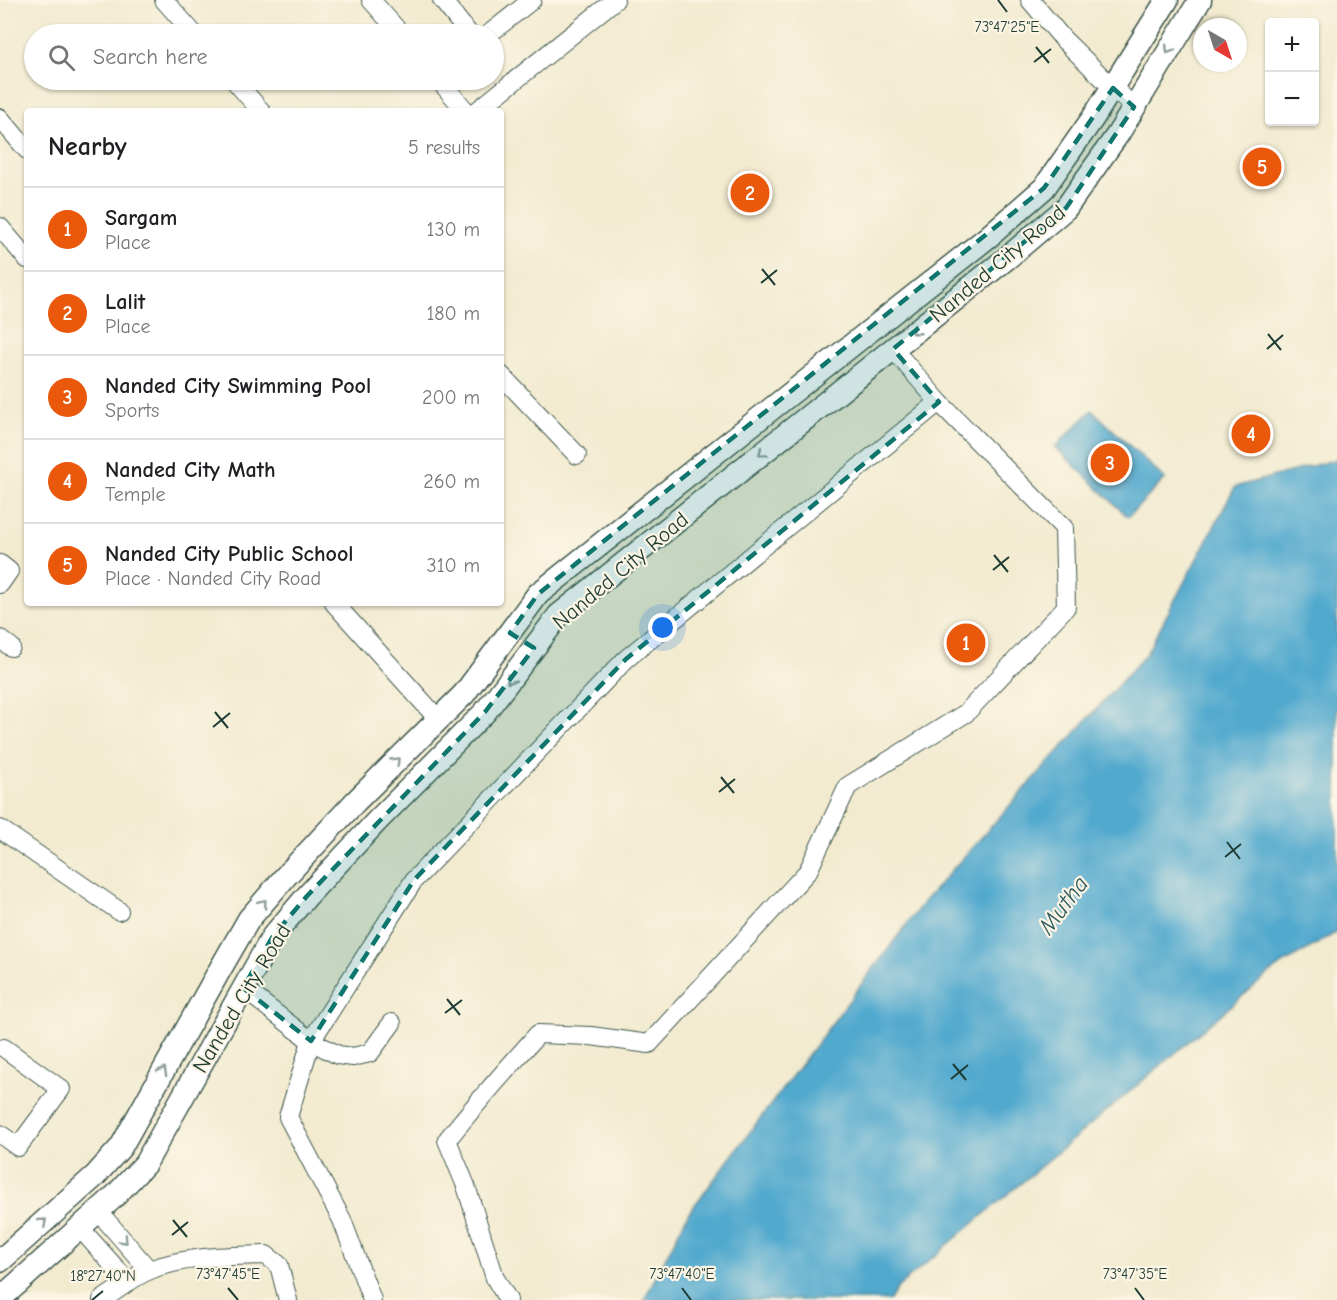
<!DOCTYPE html>
<meta charset="utf-8">
<style>
body{margin:0;font-family:"Comic Neue",sans-serif;background:#f2f2f2;color:#202124}
.controls{position:absolute;right:18px;top:18px;display:grid;overflow:hidden;border-radius:6px;box-shadow:0 2px 4px #0004}
.controls button{width:54px;height:54px;display:grid;place-items:center;padding:0;border:0;border-bottom:2px solid #e0e0e0;background:#fff;color:#202124;font:30px sans-serif}
.compass{position:absolute;left:1193px;top:18px;width:54px;height:54px;border-radius:50%;background:#fff;box-shadow:0 2px 4px #0004;rotate:141deg}
.you{position:absolute;left:663px;top:628px;width:21px;height:21px;margin:-15px;border:4px solid #fff;border-radius:50%;background:#1a73e8;box-shadow:0 0 0 9px #1a73e833}
.badge{display:grid;place-items:center;width:39px;height:39px;border-radius:50%;background:#ea580c;color:#fff;font-size:20px;font-weight:700}
.pin{position:absolute;translate:-50% -50%;border:3px solid #fff;box-shadow:0 2px 6px #0006}
.list{margin:0;padding:0;list-style:none}
h2{display:flex;justify-content:space-between;align-items:center;height:78px;margin:0;padding:0 24px;font-size:26px}
h2 small{font-size:20px;font-weight:400;color:#757577}
.list li{display:grid;grid-template-columns:39px 1fr auto;gap:18px;align-items:center;box-sizing:border-box;height:84px;padding:0 24px;border-top:2px solid #e0e0e0}
.list b{display:block;font-size:22px;white-space:nowrap}
.list p{margin:0;font-size:20px;white-space:nowrap;color:#757577}
.list em{font-size:20px;font-style:normal;color:#757577}
.icon{flex:none;width:33px;height:33px;fill:none;stroke:currentColor;stroke-width:2;stroke-linecap:round;stroke-linejoin:round}
.map{position:relative;flex:none;width:1337px;height:1300px;overflow:hidden}
.search{position:absolute;background:#fff;box-shadow:0 2px 4px #0004;left:24px;top:24px;width:480px;height:66px;display:flex;align-items:center;gap:15px;box-sizing:border-box;padding:0 21px;border-radius:33px;color:#757577;font-size:22px}
.panel{position:absolute;background:#fff;box-shadow:0 2px 4px #0004;left:24px;top:108px;width:480px;height:498px;border-radius:6px}
.map>svg:first-child{display:block}
.water{fill:#51a9ce;stroke:#387381;stroke-width:1.5}
.lines{fill:none;stroke-linecap:round;stroke-linejoin:round}
.minor-casing{stroke:#3f574b;stroke-width:20}
.tertiary-casing{stroke:#3f574b;stroke-width:25}
.minor{stroke:#fff;stroke-width:18}
.tertiary{stroke:#fff;stroke-width:22}
.oneway{stroke:#8f9e9a}
.marked{fill:#0f766e;fill-opacity:0.2;stroke:#0f766e;stroke-width:4.5;stroke-dasharray:12 8;stroke-linejoin:round}
.ticks{fill:none;stroke:#1f3d34;stroke-width:2}
.labels{text-anchor:middle;stroke-width:4.5;stroke-linejoin:round;paint-order:stroke}
.street-label{font-size:22px;fill:#1f3d34;stroke:#fcf5e5}
.water-label{font-size:24px;font-style:italic;fill:#2e5d62;stroke:#fcf5e5}
.ticks-label{font-size:15px;text-anchor:middle;fill:#1f3d34;stroke:#fcf5e5;stroke-width:4.5;stroke-linejoin:round;paint-order:stroke}
</style>
<div class="map">
<svg width="1337" height="1300" viewBox="0 0 1337 1300">
<rect width="100%" height="100%" fill="#fcf5e5"/>
<filter id="ink" filterUnits="userSpaceOnUse"><feTurbulence type="fractalNoise" baseFrequency=".0167" numOctaves="2"/><feDisplacementMap in="SourceGraphic" scale="12" xChannelSelector="R" yChannelSelector="G"/><feConvolveMatrix kernelMatrix="1 2 1 2 8 2 1 2 1" color-interpolation-filters="sRGB"/></filter>
<filter id="wash" filterUnits="userSpaceOnUse"><feTurbulence type="fractalNoise" baseFrequency=".008" numOctaves="4" result="noise"/><feDisplacementMap in="SourceGraphic" scale="24" xChannelSelector="R" yChannelSelector="G"/><feGaussianBlur stdDeviation="1.35" result="paint"/><feColorMatrix in="noise" values="0 0 0 0 0 0 0 0 0 0 0 0 0 0 0 0 0 1.4 0 .05"/><feComposite in="paint" operator="in"/></filter>
<g filter="url(#wash)">
<rect width="100%" height="100%" fill="#f2ebd0"/>
<!-- water -->
<g class="water">
<path d="M1092,410L1165,479L1128,517L1055,447Z"/>
<path d="M1337,459V932L1276,968L898,1287L890,1300H644L688,1214L925,900L1146,654L1235,487Z"/>
</g>
</g>
<g filter="url(#ink)">
<g class="lines">
<!-- minor casing -->
<g class="minor-casing">
<g id="minor">
<path d="M164,0L194,34"/>
<path d="M371,0L401,34"/>
<path d="M442,0L469,34"/>
<path d="M1030,0L1064,40L1113,88L1134,107"/>
<path d="M489,34L532,0"/>
<path d="M234,80L261,111"/>
<path d="M439,80L466,111"/>
<path d="M477,111L615,0"/>
<path d="M0,118L27,150"/>
<path d="M0,227L27,259"/>
<path d="M501,375L577,455"/>
<path d="M0,564L9,571L0,584"/>
<path d="M334,603L438,719"/>
<path d="M0,639L11,647"/>
<path d="M0,829L119,911"/>
<path d="M243,988L311,1041L338,1055L353,1057L370,1053L392,1023"/>
<path d="M0,1134L18,1147L61,1089L4,1048"/>
<path d="M98,1211L149,1270"/>
<path d="M80,1228L128,1282"/>
<path d="M102,1300C118,1290 132,1277 150,1270C184,1256 229,1256 266,1255L279,1265L288,1300"/>
<path d="M372,1300L342,1220L288,1117L311,1041L414,880L626,659L939,402"/>
<path d="M508,1300L495,1278L466,1186L447,1140C476,1103 507,1069 538,1034L591,1036L649,1044L808,871L848,786L966,713L1066,607L1064,528L939,402L893,349"/>
</g>
</g>
<!-- tertiary casing -->
<g class="tertiary-casing">
<g id="tertiary">
<path d="M0,1261L95,1176L121,1147L218,973L249,919L285,877L356,801L464,694L538,594L988,237L1044,188L1093,118L1167,0"/>
<path d="M0,1299L115,1196L145,1164L273,936L307,896L377,821L485,712L559,615L1006,259L1066,208L1118,134L1200,0"/>
</g>
</g>
<!-- minor -->
<use href="#minor" class="minor"/>
<!-- tertiary -->
<use href="#tertiary" class="tertiary"/>
</g>
<!-- one-way arrows -->
<defs><path id="oneway-chevron" d="M-2-3.5L2.5 0L-2 3.5" fill="none" stroke-width="1.6" stroke-linecap="round" stroke-linejoin="round" transform="scale(1.5)"/></defs>
<g class="oneway">
<use href="#oneway-chevron" transform="translate(1169 50) rotate(122)"/>
<use href="#oneway-chevron" transform="translate(915 331) rotate(142)"/>
<use href="#oneway-chevron" transform="translate(762 453) rotate(141)"/>
<use href="#oneway-chevron" transform="translate(510 680) rotate(127)"/>
<use href="#oneway-chevron" transform="translate(396 761) rotate(-45)"/>
<use href="#oneway-chevron" transform="translate(263 903) rotate(-50)"/>
<use href="#oneway-chevron" transform="translate(163 1071) rotate(-61)"/>
<use href="#oneway-chevron" transform="translate(43 1222) rotate(-42)"/>
<use href="#oneway-chevron" transform="translate(124 1240) rotate(47)"/>
</g>
</g>
<!-- marked area -->
<path class="marked" d="M1113,88L1134,107L1066,208L893,349L939,402L626,659L414,880L311,1041L243,988L273,936L307,896L485,712L534,648L510,633L538,594L1044,188Z"/>
<!-- ticks -->
<path class="ticks" d="M998,0L1007,12M1036,47L1049,63M1034,62L1051,49M762,269L775,285M761,283L777,270M1268,334L1281,350M1267,349L1283,335M994,555L1008,572M993,570L1009,557M215,712L228,728M213,727L230,713M721,777L734,793M719,792L735,779M1227,842L1240,859M1225,857L1241,844M447,999L460,1015M445,1013L462,1000M953,1064L966,1080M951,1079L968,1065M173,1220L187,1237M172,1235L188,1222M228,1288L238,1300M682,1288L691,1300M1135,1288L1144,1300M92,1300L103,1291"/>
<g class="labels">
<!-- street labels -->
<g class="street-label">
<text transform="translate(997 263) rotate(-40)" y="8">Nanded City Road</text>
<text transform="translate(620 570) rotate(-40)" y="8">Nanded City Road</text>
<text transform="translate(241 998) rotate(-59)" y="8">Nanded City Road</text>
</g>
<!-- water labels -->
<g class="water-label">
<text transform="translate(1063 905) rotate(-53)" y="8">Mutha</text>
</g>
</g>
<g class="ticks-label">
<text x="1007" y="32">73°47'25"E</text>
<text x="228" y="1279">73°47'45"E</text>
<text x="682" y="1279">73°47'40"E</text>
<text x="1135" y="1279">73°47'35"E</text>
<text x="103" y="1281">18°27'40"N</text>
</g>
</svg>
<div class="controls">
<button>+</button>
<button>−</button>
</div>
<svg class="compass" viewBox="-18 -18 36 36"><path d="M0-13l5 13h-10z" fill="#e53935"/><path d="M0 13l5-13h-10z" fill="#757577"/></svg>
<div class="you"></div>
<div class="pin badge" style="left:966px;top:643px">1</div>
<div class="pin badge" style="left:750px;top:193px">2</div>
<div class="pin badge" style="left:1110px;top:463px">3</div>
<div class="pin badge" style="left:1251px;top:434px">4</div>
<div class="pin badge" style="left:1262px;top:167px">5</div>
<div class="search"><svg class="icon" aria-label="search" viewBox="0 0 24 24"><circle cx="10" cy="10" r="6"/><path d="M15 15l6 6"/></svg>Search here</div>
<section class="panel">
<h2>Nearby<small>5 results</small></h2>
<ul class="list">
<li><span class="badge">1</span><div><b>Sargam</b><p>Place</p></div><em>130 m</em></li>
<li><span class="badge">2</span><div><b>Lalit</b><p>Place</p></div><em>180 m</em></li>
<li><span class="badge">3</span><div><b>Nanded City Swimming Pool</b><p>Sports</p></div><em>200 m</em></li>
<li><span class="badge">4</span><div><b>Nanded City Math</b><p>Temple</p></div><em>260 m</em></li>
<li><span class="badge">5</span><div><b>Nanded City Public School</b><p>Place · Nanded City Road</p></div><em>310 m</em></li>
</ul>
</section>
</div>
